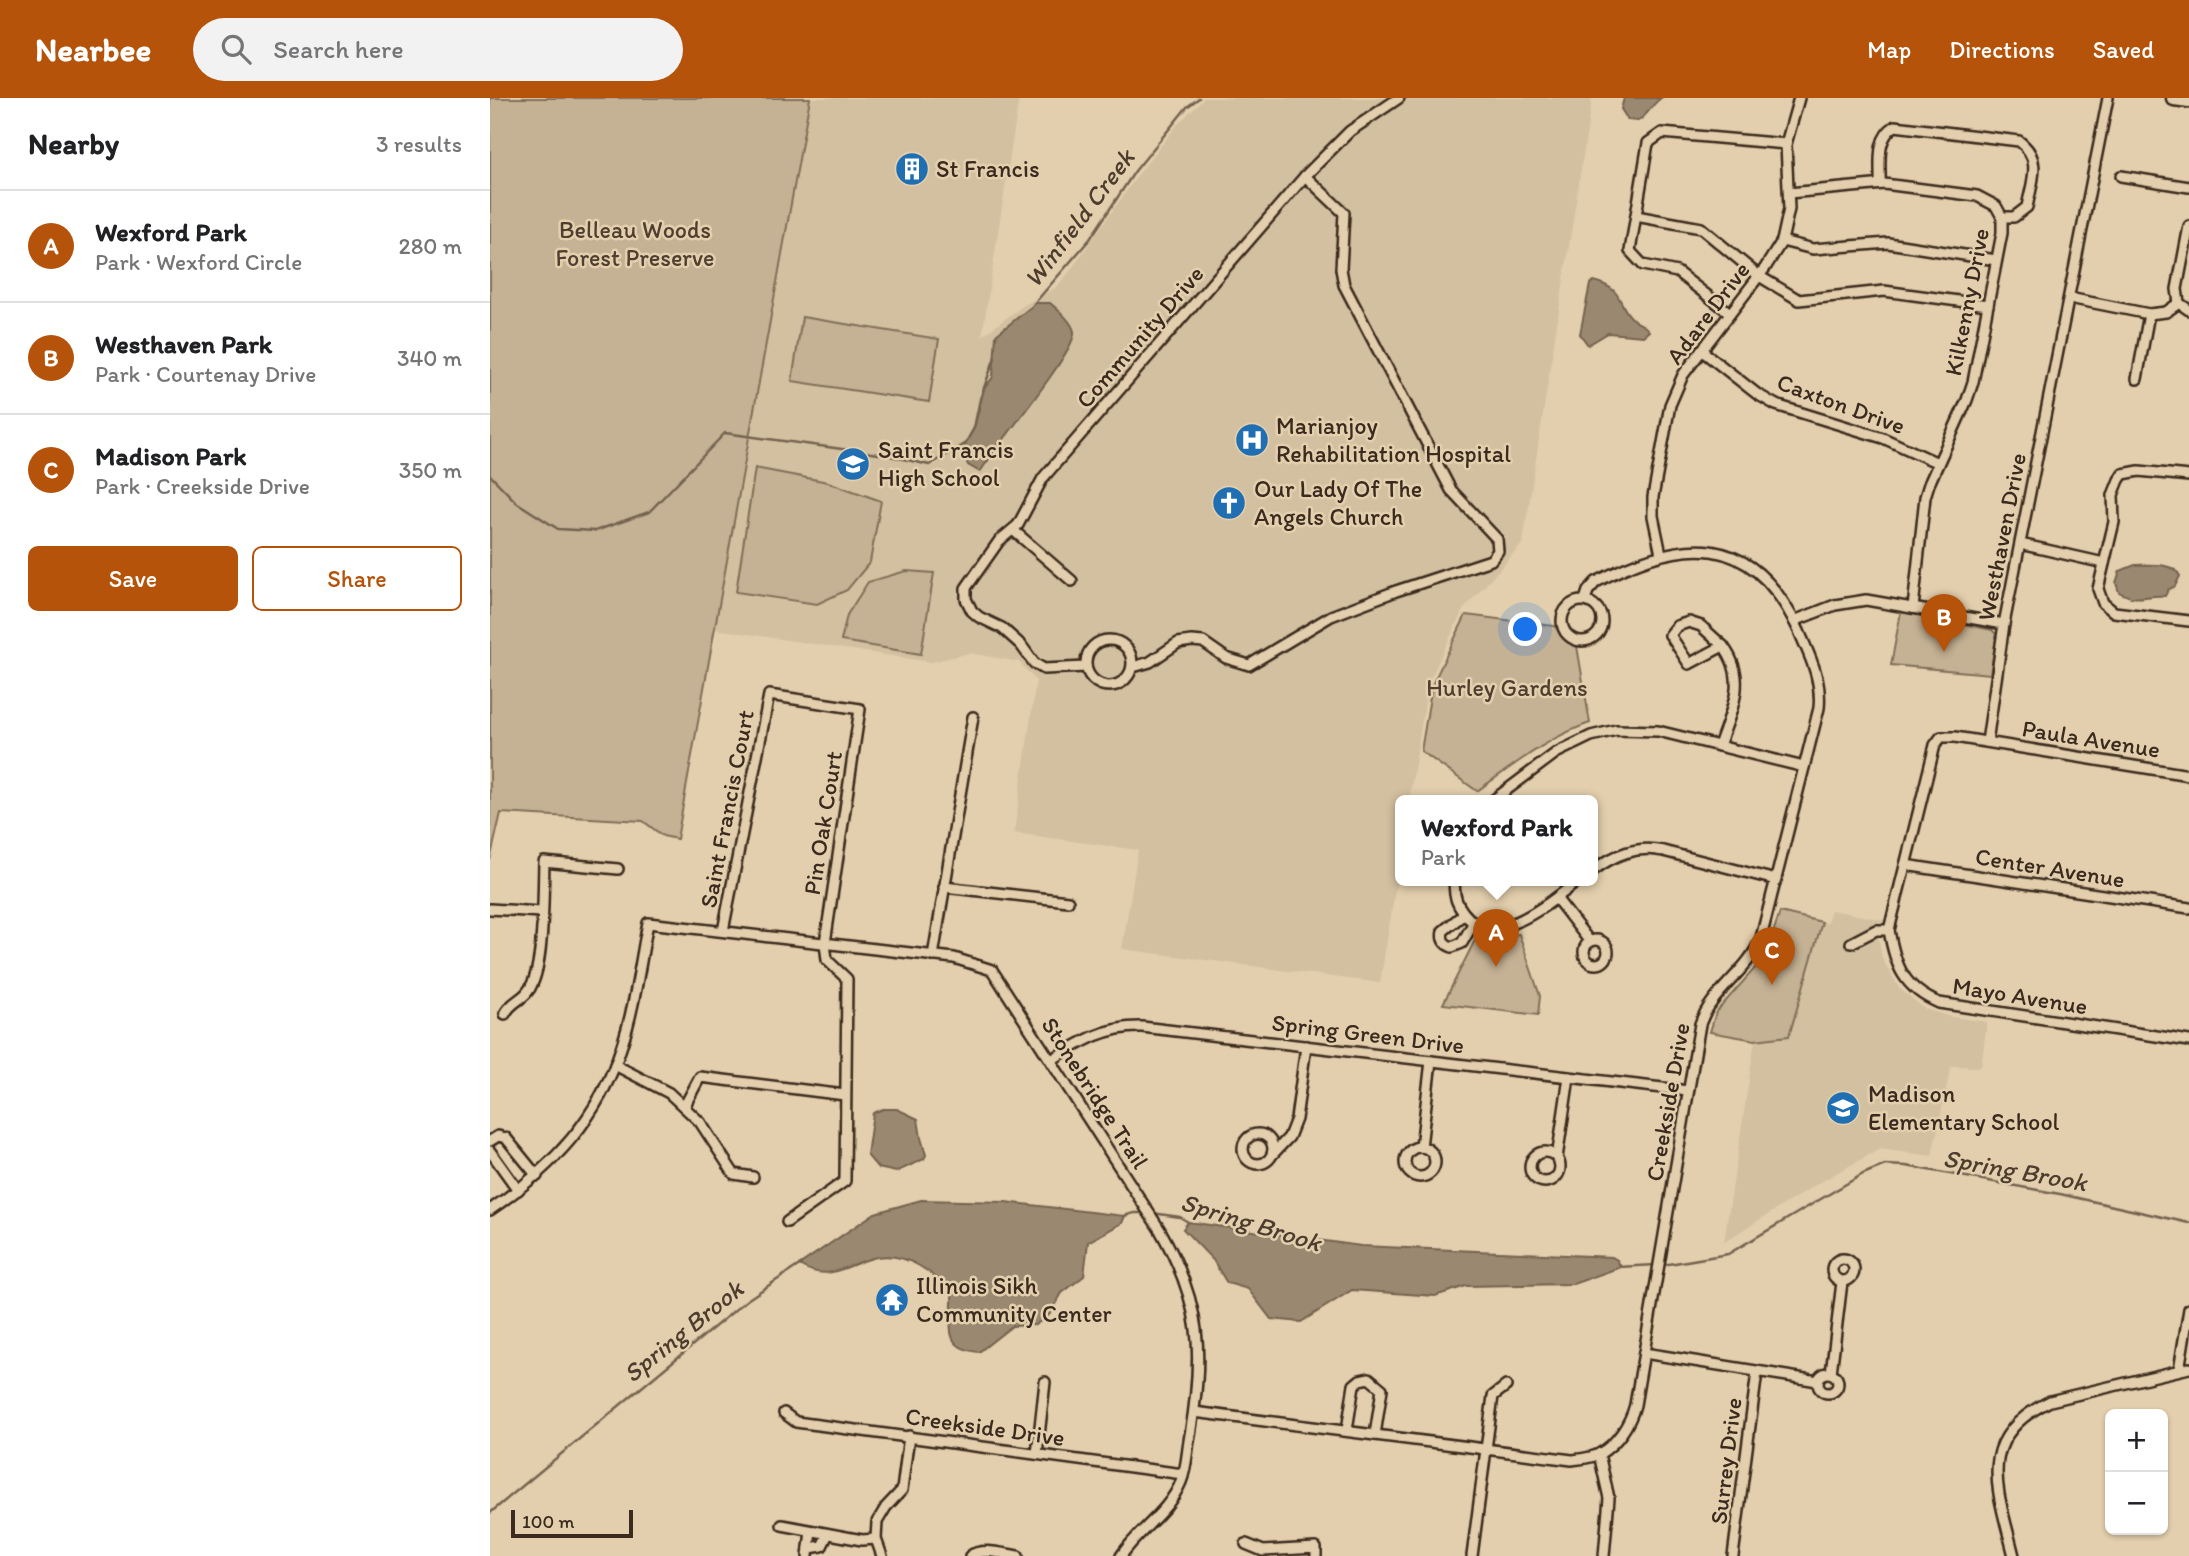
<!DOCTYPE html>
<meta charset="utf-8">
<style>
body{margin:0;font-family:Itim,sans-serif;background:#f2f2f2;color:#202124}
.controls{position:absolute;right:21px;bottom:21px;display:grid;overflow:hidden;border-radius:10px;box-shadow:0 2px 5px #0004}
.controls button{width:63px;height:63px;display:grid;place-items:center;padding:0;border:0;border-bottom:2px solid #e0e0e0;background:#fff;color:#202124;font:35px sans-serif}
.scale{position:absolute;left:21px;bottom:18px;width:122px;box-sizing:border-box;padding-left:7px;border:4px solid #3b2a1e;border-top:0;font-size:19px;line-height:24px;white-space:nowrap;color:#3b2a1e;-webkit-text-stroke:5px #e3cfad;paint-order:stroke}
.you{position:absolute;left:1036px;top:532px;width:24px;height:24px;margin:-18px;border:5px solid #fff;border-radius:50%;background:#1a73e8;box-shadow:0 0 0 10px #1a73e833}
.badge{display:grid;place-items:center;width:46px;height:46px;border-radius:50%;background:#b45309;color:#fff;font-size:23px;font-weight:700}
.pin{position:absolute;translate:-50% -58px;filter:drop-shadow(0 2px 4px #0008)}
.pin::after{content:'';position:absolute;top:37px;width:24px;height:21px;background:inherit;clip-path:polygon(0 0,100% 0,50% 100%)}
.popup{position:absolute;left:905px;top:697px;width:203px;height:91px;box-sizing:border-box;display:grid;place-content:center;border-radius:10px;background:#fff;filter:drop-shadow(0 2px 5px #0005);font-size:23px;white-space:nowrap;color:#757577}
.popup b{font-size:26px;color:#202124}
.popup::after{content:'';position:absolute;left:50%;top:100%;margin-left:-14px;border:14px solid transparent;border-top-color:#fff}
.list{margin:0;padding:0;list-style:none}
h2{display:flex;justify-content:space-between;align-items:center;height:91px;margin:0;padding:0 28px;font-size:30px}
h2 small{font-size:23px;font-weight:400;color:#757577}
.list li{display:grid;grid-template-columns:46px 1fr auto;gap:21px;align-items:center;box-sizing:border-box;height:112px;padding:0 28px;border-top:2px solid #e0e0e0}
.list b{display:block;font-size:26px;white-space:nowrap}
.list p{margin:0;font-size:23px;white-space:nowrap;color:#757577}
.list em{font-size:23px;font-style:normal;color:#757577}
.actions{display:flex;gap:14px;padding:21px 28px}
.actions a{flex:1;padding:16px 0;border:2px solid #b45309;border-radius:10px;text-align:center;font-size:24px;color:#b45309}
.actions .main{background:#b45309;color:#fff}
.icon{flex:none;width:38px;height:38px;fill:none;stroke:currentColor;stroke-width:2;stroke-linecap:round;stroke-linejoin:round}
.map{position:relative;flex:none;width:1699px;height:1458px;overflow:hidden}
header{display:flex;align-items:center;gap:42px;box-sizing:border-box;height:98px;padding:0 35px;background:#b45309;color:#fff}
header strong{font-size:33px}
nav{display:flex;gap:38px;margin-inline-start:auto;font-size:24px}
.search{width:490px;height:63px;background:#f2f2f2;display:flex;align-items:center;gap:18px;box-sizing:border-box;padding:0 24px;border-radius:38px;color:#757577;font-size:26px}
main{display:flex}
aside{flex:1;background:#fff}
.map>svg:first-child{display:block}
.built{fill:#d3c0a0}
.green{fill:#c5b193;stroke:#806e58;stroke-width:2}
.water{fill:#9a886f;stroke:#74624f;stroke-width:2}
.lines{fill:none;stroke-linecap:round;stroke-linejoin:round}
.stream{stroke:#74624f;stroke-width:2.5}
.street-casing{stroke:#3b2a1e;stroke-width:14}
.primary-casing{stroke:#3b2a1e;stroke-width:19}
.street{stroke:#e3cfad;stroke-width:9}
.primary{stroke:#e3cfad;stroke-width:14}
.labels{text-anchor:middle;stroke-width:5;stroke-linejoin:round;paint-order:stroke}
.poi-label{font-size:24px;fill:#3b2a1e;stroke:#e3cfad;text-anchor:start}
.park-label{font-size:24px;fill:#503e30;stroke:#e3cfad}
.street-label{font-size:24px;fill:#3b2a1e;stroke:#e3cfad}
.water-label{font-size:26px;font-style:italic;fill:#4e3d2e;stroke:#e3cfad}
</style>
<header>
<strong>Nearbee</strong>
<div class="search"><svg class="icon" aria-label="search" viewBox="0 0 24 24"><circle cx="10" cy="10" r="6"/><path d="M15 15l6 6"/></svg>Search here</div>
<nav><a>Map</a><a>Directions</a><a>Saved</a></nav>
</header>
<main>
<aside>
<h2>Nearby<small>3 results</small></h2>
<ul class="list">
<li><span class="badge">A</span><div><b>Wexford Park</b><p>Park · Wexford Circle</p></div><em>280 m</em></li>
<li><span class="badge">B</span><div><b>Westhaven Park</b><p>Park · Courtenay Drive</p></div><em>340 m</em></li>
<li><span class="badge">C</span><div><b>Madison Park</b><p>Park · Creekside Drive</p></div><em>350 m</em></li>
</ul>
<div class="actions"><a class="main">Save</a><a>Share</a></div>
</aside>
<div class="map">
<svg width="1699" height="1458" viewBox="0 0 1699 1458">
<rect width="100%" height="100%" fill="#e3cfad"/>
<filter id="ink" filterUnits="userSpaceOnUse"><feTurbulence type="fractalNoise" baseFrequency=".0143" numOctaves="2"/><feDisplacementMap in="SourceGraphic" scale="14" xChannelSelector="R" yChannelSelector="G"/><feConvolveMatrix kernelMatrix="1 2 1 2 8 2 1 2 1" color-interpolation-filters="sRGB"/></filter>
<g filter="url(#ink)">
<!-- built -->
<g class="built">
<path d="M320,0H529L492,238L534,207L565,190L577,177L647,78L687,27L714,0H1102L1033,445L973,512L938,586L919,703H910V762L890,885L632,851L648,752L524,735L546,583L529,564L480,555L441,564L225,531Z"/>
<path d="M1341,812L1394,822L1388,837L1392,860L1409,890L1435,911L1462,919L1497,924L1491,969L1461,968L1442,1058L1390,1051L1332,1083L1234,1144L1265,942L1299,938L1332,824L1337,825Z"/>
</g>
<!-- green -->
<g class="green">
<path d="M0,0H320L187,741L173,738L153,723L11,715L0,762Z"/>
<path d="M312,219L449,241L439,304L302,283Z"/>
<path d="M265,370L338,384L391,403L380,464L357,492L327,506L246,494Z"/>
<path d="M416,473L444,475L431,556L351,543L357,517L378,484Z"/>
<path d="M1411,513L1502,532L1506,536V541L1500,576L1401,567Z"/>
<path d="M976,517L1064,528L1087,548L1100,625C1058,639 1023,668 987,693L931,653L942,587Z"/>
<path d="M1290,814L1332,824L1299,938L1265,942L1220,934L1226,914L1275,859Z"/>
<path d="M1029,836L1050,898L1048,917L953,906L987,838L1009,840Z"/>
</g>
<!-- water -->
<g class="water">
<path d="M1134,0H1171C1162,6 1158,17 1148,23L1138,22L1131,11Z"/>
<path d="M1104,183C1137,192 1125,207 1145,223C1151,227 1154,226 1159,233L1153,238L1118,235L1098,247L1090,236L1100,186Z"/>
<path d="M546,205H560C568,212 583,224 584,234C587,252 504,351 490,374L478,367L474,357L475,346L484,330L494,291L503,279L506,237Z"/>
<path d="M1645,467C1660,467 1683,464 1690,478L1685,488L1678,492L1675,498C1656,496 1648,505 1629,494L1626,485L1630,473Z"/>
<path d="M393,1011H407L428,1021L431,1040L436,1057L434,1061L406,1074L388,1070L377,1057L383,1015Z"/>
<path d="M431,1102L515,1104L635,1118L632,1125L598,1144L594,1178L572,1195L559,1217L545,1227L522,1228L489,1254C448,1250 464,1223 462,1196C444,1175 417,1154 387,1159C357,1165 341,1186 309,1167L385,1115Z"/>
<path d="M698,1124L871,1148L1122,1159L1127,1162L1131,1169L1083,1186L976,1188L945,1198L862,1192L811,1224L781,1221L758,1191L737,1185L723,1162L693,1131Z"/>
</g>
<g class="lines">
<!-- stream -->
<g class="stream">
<path d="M543,207L600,141L645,73L697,9L709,0"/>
<path d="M0,377L26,404L68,431L105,433L159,414L235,335L396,357L439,367L475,346L484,330L490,301L505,259"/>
<path d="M662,1115L690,1119L698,1124"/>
<path d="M634,1118L644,1115H655"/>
<path d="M1173,1167L1238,1156L1373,1076L1395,1067L1416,1068L1570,1096L1699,1125"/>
<path d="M1128,1169L1166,1167"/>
<path d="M0,1415L257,1202L311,1166"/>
</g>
<!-- street casing -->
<g class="street-casing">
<g id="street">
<path d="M815,78L860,33L909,0"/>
<path d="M1631,78L1699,89"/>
<path d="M1390,86C1391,65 1385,41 1405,28L1529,43C1553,61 1542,83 1537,109L1524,119H1512"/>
<path d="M1299,95L1394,86L1487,98L1506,108L1512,119V135L1483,284L1477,302L1439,386L1435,399L1423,510"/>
<path d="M1146,118L1211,130L1269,178L1309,202L1394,193L1498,207"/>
<path d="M1699,128L1687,191L1689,205L1699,212"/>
<path d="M1292,143L1323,151L1398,145L1506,162"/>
<path d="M1579,200L1659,216"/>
<path d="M1240,215L1187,174L1153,167L1140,153L1158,45L1172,35L1296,46"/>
<path d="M1211,252L1267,296L1286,307L1393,340L1448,365"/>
<path d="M1647,281L1659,216L1676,214L1689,205"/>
<path d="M1699,378L1649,373L1633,376L1629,382L1623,397L1624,424L1608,491L1613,505L1624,514L1699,523"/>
<path d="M523,432L582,483"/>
<path d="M1530,446L1614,465"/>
<path d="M1171,456L1163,418V399L1180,307L1193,277L1275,170L1292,143L1299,111L1296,46L1309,0"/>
<circle cx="1092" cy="523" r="20"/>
<path d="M1304,523L1345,507L1376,502L1514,526"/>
<path d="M1199,524L1211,528L1233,548L1199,566L1180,537L1187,528Z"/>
<circle cx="619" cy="565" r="23"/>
<path d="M596,569L554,571L544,565L531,547L512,530L489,519L482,513L476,501V490L509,443L528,427L553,380L815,78L854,115L851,171L854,187L961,392L1007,441L1008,453L1001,462L906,493L841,518L759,567L736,560L713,544L702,543L688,545L660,564L643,569"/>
<path d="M1497,644L1514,526L1618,0"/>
<path d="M1229,648C1241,612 1259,582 1233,548"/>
<path d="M1699,677L1465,639H1451L1445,647L1399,832C1405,867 1413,890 1449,905L1699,943"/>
<path d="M1002,703L1066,655L1101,638L1126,632L1168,633L1314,669"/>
<path d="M1415,767L1699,810"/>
<path d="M1102,773C1124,757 1146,747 1173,753L1286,782"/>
<path d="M965,783C963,795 966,805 973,814C1003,855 1062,803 1088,783"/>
<path d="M454,789L578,803"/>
<path d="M1066,800L1100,844"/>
<path d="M0,811L51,814"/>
<path d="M974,816L953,833C951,842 954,846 962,849L972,845L984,824"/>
<path d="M233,833L279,597L370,611L335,845L337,862L357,881L355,1083L297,1124"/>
<circle cx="1106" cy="854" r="12"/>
<path d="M1361,845L1386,832H1399"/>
<path d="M443,858L483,619"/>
<path d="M15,916C22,901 36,903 43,884C54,858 53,795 54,764L128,771"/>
<path d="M561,962C591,944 616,928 652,929L1198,993"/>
<path d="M125,967L179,995L210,1024L244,1076L263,1079"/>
<path d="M194,1009L210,979L355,997"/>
<circle cx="768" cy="1051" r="15"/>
<path d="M0,1043L8,1038L16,1040L47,1078"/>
<circle cx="930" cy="1064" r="15"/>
<path d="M931,1049L941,963"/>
<path d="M0,1053L28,1092"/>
<circle cx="1055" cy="1069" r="15"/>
<path d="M782,1057L799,1039L806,1021L816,948"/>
<path d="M1067,1060L1079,979"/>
<path d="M0,1112C63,1069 109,1021 132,947C145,908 150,865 158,825L464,860L502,872L670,1132C712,1206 714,1255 700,1337C697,1352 697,1370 691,1384C678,1415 649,1431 631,1458"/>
<circle cx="1353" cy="1172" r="11"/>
<path d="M1154,1255L1328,1283"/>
<path d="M1689,1272L1699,1211"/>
<circle cx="1338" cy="1285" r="10"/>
<path d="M1341,1275L1352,1184"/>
<path d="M704,1314L1082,1362C1090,1361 1102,1360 1109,1356C1127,1346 1140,1326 1145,1307L1210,926C1222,892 1258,874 1271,840L1329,610C1332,581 1320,559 1309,533C1263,432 1193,438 1106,484L1098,493L1095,502"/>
<path d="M294,1315L306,1324L693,1376"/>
<path d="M857,1332L864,1287L870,1282L879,1280L892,1291L885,1337"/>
<path d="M547,1356L555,1284"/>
<path d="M1109,1356L1119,1400L1114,1458"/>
<path d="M292,1427L372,1442L386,1441"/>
<path d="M756,1446L773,1453L826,1450V1458"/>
<path d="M319,1450L332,1448L338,1436"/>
<path d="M318,1458L321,1433"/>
<path d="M392,1458L386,1441L387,1424L396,1409L412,1392L419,1338"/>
<path d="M480,1458C492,1449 513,1456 528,1458"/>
<path d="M982,1458L1003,1298L1016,1288"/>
<path d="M1243,1458L1267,1274"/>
<path d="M1524,1458C1508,1391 1483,1341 1560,1303L1699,1270"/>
</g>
</g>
<!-- primary casing -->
<g class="primary-casing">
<path id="primary" d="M1684,0L1699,2"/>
</g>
<!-- street -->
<use href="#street" class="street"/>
<!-- primary -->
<use href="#primary" class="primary"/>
</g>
</g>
<!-- icons -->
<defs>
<g id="building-disc" transform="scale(1.75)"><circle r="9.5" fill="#1f6fb2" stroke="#e3cfad"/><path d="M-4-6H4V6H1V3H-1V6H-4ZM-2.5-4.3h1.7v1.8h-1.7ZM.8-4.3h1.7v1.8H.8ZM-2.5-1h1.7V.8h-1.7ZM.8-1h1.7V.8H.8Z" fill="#fff"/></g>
<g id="hospital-disc" transform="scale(1.75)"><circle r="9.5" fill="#1f6fb2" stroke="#e3cfad"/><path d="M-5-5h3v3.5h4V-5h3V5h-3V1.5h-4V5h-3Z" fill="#fff"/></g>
<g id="school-disc" transform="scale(1.75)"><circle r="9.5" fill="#1f6fb2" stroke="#e3cfad"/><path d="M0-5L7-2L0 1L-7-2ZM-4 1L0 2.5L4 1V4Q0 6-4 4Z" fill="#fff"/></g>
<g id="church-disc" transform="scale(1.75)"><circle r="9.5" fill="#1f6fb2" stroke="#e3cfad"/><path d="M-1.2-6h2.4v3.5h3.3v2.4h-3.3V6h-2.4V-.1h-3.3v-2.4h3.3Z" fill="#fff"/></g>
<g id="temple-disc" transform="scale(1.75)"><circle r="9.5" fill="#1f6fb2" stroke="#e3cfad"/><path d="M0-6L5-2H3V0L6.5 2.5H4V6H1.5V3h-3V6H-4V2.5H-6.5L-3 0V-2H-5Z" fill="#fff"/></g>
</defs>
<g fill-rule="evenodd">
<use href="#building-disc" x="422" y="71"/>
<use href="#hospital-disc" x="762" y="342"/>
<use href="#school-disc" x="363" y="366"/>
<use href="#church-disc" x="739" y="405"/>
<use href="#school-disc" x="1353" y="1010"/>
<use href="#temple-disc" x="402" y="1202"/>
</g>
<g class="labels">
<!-- poi labels -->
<g class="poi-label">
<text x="446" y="79">St Francis</text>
<text x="786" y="336">Marianjoy<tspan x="786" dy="28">Rehabilitation Hospital</tspan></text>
<text x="388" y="360">Saint Francis<tspan x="388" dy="28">High School</tspan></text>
<text x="764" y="399">Our Lady Of The<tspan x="764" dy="28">Angels Church</tspan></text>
<text x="1378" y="1004">Madison<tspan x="1378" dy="28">Elementary School</tspan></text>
<text x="426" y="1196">Illinois Sikh<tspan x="426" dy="28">Community Center</tspan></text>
</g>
<!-- park labels -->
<g class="park-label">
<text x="145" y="140">Belleau Woods<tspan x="145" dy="28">Forest Preserve</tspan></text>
<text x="1017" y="598">Hurley Gardens</text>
</g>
<!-- street labels -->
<g class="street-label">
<text transform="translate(1477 204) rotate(-79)" y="8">Kilkenny Drive</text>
<text transform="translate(1218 215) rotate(-53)" y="8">Adare Drive</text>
<text transform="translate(650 239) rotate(-49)" y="8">Community Drive</text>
<text transform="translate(1351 306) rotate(20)" y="8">Caxton Drive</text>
<text transform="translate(1512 439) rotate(-79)" y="8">Westhaven Drive</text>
<text transform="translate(1601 641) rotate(9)" y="8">Paula Avenue</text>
<text transform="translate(237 711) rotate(-79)" y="8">Saint Francis Court</text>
<text transform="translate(333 725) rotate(-81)" y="8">Pin Oak Court</text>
<text transform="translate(1560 770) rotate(9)" y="8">Center Avenue</text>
<text transform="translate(1530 898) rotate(9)" y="8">Mayo Avenue</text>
<text transform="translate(878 936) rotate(7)" y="8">Spring Green Drive</text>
<text transform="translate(605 995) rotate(57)" y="8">Stonebridge Trail</text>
<text transform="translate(1178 1004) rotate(-80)" y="8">Creekside Drive</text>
<text transform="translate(495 1329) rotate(8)" y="8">Creekside Drive</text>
<text transform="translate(1236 1363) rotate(-83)" y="8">Surrey Drive</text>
</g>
<!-- water labels -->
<g class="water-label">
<text transform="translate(589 120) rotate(-53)" y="9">Winfield Creek</text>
<text transform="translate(1525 1072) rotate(10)" y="9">Spring Brook</text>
<text transform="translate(761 1124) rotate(17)" y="9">Spring Brook</text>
<text transform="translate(193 1233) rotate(-39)" y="9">Spring Brook</text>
</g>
</g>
</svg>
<div class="controls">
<button>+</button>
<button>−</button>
</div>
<div class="scale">100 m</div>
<div class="you"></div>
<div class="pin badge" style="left:1006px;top:869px">A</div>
<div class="popup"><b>Wexford Park</b>Park</div>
<div class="pin badge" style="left:1454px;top:554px">B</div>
<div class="pin badge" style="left:1282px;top:887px">C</div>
</div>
</main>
